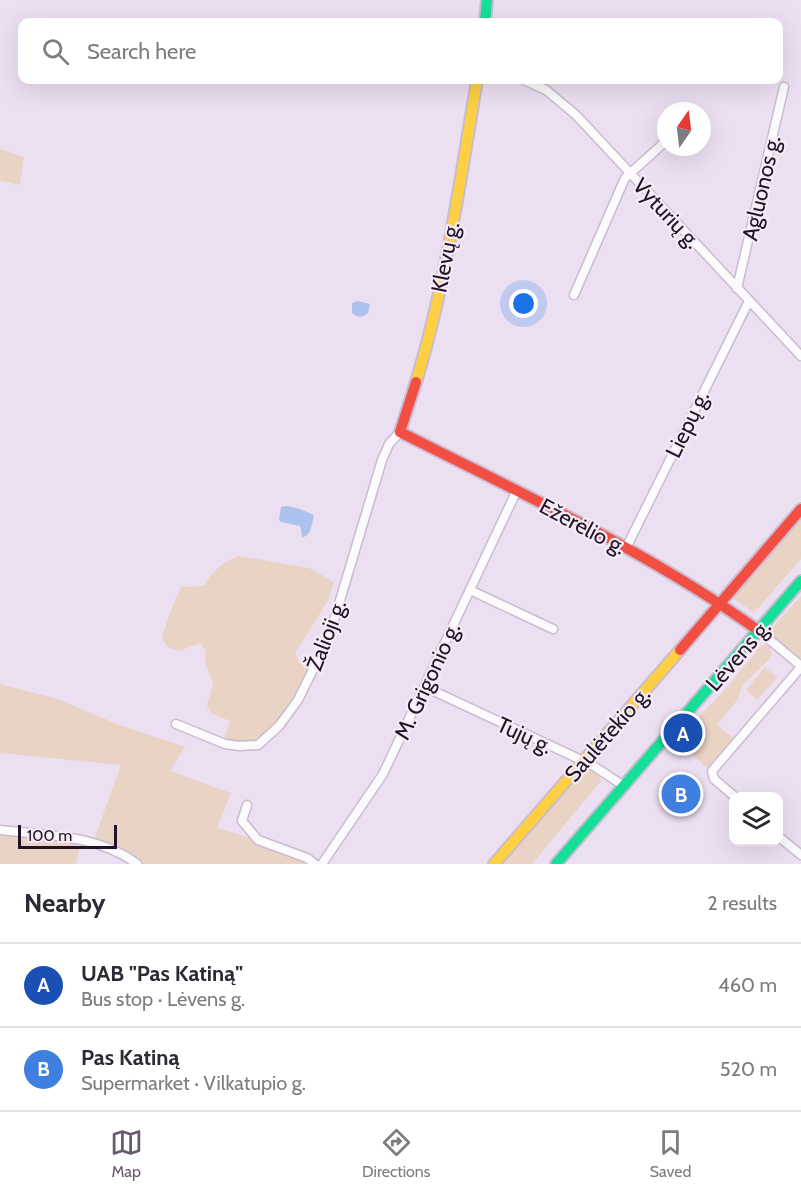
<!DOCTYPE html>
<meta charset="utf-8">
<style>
body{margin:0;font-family:Cabin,sans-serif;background:#f2f2f3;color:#2b2b33}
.controls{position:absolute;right:18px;bottom:18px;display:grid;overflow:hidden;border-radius:12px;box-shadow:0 6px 24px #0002}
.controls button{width:54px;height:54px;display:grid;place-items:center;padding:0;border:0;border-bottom:2px solid #e1e1e2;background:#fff;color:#2b2b33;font:30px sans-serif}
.compass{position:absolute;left:657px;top:102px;width:54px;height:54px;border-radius:50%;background:#fff;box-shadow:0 6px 24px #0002;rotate:14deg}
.scale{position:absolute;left:18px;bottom:15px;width:99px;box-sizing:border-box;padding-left:6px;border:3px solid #221327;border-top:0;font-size:16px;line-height:21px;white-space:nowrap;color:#221327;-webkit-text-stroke:4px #f4ebf7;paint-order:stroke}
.you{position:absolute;left:524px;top:304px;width:21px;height:21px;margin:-15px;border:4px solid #fff;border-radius:50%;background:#1a73e8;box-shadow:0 0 0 9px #1a73e833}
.badge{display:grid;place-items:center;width:39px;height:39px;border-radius:50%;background:#695a6e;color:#fff;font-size:20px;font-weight:700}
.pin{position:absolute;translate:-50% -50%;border:3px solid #fff;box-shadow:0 2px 6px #0006}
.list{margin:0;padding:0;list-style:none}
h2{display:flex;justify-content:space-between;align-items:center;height:78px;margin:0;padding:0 24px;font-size:26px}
h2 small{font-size:20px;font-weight:400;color:#7c7c81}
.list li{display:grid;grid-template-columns:39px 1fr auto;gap:18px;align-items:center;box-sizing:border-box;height:84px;padding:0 24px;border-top:2px solid #e1e1e2}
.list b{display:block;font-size:22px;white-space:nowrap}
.list p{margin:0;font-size:20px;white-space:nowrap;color:#7c7c81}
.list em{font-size:20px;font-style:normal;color:#7c7c81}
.icon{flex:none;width:33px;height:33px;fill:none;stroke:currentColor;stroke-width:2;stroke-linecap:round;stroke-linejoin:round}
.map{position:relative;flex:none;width:801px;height:864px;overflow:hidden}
.search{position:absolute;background:#fff;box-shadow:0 6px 24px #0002;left:18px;right:18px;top:18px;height:66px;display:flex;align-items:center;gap:15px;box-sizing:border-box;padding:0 21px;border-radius:12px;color:#7c7c81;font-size:22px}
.sheet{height:246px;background:#fff}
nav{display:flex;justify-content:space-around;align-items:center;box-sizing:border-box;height:84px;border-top:2px solid #e1e1e2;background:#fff;font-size:16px;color:#7c7c81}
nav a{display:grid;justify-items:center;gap:3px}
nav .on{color:#695a6e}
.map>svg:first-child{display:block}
.green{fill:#e9d3c5}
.water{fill:#acc2ec}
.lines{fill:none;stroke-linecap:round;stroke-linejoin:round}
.street-casing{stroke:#c9bccf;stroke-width:11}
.fast-casing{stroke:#c9bccf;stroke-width:14}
.slow-casing{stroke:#c9bccf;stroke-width:14}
.jam-casing{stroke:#c9bccf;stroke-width:14}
.street{stroke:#fcfafd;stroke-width:8}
.fast{stroke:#16e098;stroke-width:10}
.slow{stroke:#ffcf43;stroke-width:10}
.jam{stroke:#f24e42;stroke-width:10}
.labels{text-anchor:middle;stroke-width:4.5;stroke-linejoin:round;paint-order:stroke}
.street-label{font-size:22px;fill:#221327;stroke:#f4ebf7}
</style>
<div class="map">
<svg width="801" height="864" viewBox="0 0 801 864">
<rect width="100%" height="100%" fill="#ecdff2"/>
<!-- green -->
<g class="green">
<path d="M0,149L24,157L20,185L0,181Z"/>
<path d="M801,515V559L754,613L734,599V596Z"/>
<path d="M239,556L309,568L334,582L329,599L295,653L300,663L307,669C299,691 277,737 252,743C242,745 233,742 224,739L230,721L211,713L207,706L213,683L205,663L206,651L200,643L179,651L167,647L162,638L170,613L181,587L204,586C211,572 224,561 239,556Z"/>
<path d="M801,596V658L796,657L770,636L769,631Z"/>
<path d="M765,644L770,648L772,656L742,686L738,699L717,725L733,738L707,768L680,743L689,734L699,716L722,693L761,646Z"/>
<path d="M765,667L777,678L757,700L746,690Z"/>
<path d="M0,684L57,699L122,726L185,747L170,771L231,793L217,828L258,840L315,864H143L125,852L94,840L121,765L0,753Z"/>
<path d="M584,761L600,778L601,781L532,864H494Z"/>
<path d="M0,831L74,840L79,850L76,864H0Z"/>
</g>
<!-- water -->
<g class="water">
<path d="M358,301L370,304L368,313C362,318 358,318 352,313V303Z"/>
<path d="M287,506L300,509L314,515C312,523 311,537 302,537L301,529L300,526L281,522L279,519L281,507Z"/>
</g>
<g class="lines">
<!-- street casing -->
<g class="street-casing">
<g id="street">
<path d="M524,80L546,90L576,115L801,356"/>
<path d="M737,288L784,87"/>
<path d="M574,295L625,178L666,141"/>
<path d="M626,548L749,301"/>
<path d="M470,590L553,629"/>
<path d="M759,631L801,666"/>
<path d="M425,687L592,765L624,786"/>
<path d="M176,724L225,744L239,746L258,745L279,726L298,700L329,637L382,460L389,444L400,432"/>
<path d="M734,796L714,779L712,771L801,667"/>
<path d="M247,805L242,821L258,840L307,858L315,864"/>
<path d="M0,830C45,835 100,835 137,864"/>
<path d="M778,836L801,855"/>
<path d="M322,864L383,774L517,490"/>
</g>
</g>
<!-- fast casing -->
<g class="fast-casing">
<g id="fast">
<path d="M485,22L487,0"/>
<path d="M556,864L801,581"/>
</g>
</g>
<!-- slow casing -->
<g class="slow-casing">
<g id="slow">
<path d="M416,382C446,284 460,181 477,80"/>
<path d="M494,864L680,650"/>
</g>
</g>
<!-- jam casing -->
<g class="jam-casing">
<g id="jam">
<path d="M416,382L400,432C520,493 650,552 759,631"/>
<path d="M680,650L801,509"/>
</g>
</g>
<!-- street -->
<use href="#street" class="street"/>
<!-- fast -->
<use href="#fast" class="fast"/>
<!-- slow -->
<use href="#slow" class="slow"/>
<!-- jam -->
<use href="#jam" class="jam"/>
</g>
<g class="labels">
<!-- street labels -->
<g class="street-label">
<text transform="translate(761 188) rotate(-77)" y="8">Agluonos g.</text>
<text transform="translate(667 213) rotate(47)" y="8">Vyturių g.</text>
<text transform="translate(445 257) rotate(-79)" y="8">Klevų g.</text>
<text transform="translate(687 424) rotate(-64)" y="8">Liepų g.</text>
<text transform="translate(583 526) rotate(28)" y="8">Ežerėlio g.</text>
<text transform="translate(326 635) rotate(-69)" y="8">Žalioji g.</text>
<text transform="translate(738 655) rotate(-49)" y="8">Lėvens g.</text>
<text transform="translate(427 681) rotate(-65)" y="8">M. Grigonio g.</text>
<text transform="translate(607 734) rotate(-49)" y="8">Saulėtekio g.</text>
<text transform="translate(525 735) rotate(25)" y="8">Tujų g.</text>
</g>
</g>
</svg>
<div class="controls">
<button><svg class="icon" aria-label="layers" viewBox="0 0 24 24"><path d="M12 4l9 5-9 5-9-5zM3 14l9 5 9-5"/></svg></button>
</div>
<svg class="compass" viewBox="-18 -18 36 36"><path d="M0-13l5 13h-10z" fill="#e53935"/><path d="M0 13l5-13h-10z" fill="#7c7c81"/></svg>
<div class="scale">100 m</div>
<div class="you"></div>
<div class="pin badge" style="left:683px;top:733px;background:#1a4fb4">A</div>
<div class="pin badge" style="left:681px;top:794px;background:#3f7fe0">B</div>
<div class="search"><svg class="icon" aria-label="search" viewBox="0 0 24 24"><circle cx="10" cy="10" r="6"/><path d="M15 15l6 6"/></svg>Search here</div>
</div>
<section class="sheet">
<h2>Nearby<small>2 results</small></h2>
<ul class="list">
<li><span class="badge" style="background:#1a4fb4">A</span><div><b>UAB &quot;Pas Katiną&quot;</b><p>Bus stop · Lėvens g.</p></div><em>460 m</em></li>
<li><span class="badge" style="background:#3f7fe0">B</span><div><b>Pas Katiną</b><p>Supermarket · Vilkatupio g.</p></div><em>520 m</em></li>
</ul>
</section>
<nav>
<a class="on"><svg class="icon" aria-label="map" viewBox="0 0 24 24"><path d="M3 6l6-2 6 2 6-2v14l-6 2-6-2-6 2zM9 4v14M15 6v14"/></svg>Map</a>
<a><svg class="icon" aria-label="directions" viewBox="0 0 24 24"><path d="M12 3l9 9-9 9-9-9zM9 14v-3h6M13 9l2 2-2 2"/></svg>Directions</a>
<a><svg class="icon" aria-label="saved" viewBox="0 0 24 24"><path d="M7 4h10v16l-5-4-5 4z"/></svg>Saved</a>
</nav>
